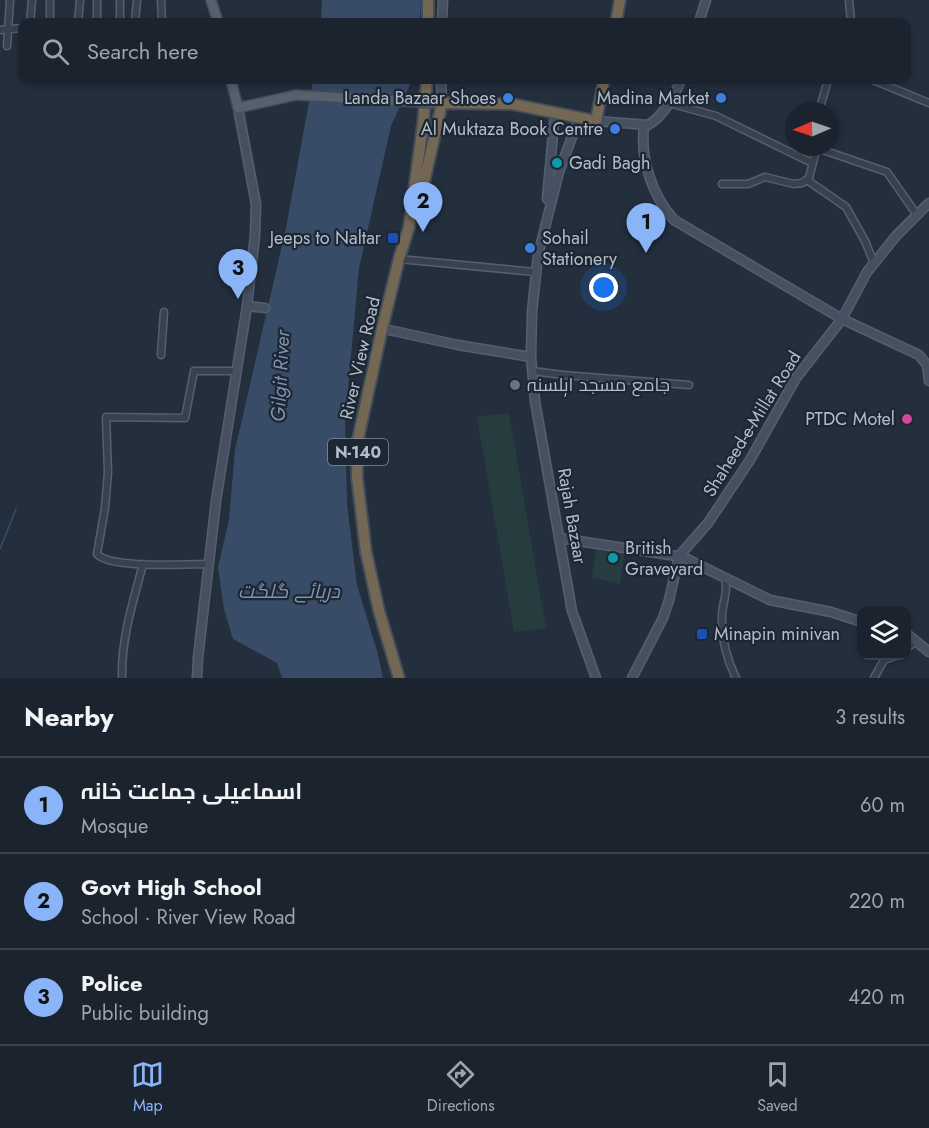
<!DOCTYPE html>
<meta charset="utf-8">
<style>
body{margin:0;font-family:Jost,Cairo,sans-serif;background:#282f3a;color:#f1f3f6}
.controls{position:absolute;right:18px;bottom:18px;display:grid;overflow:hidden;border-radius:12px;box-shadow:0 3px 9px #0003}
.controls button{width:54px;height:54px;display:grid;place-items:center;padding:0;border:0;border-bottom:2px solid #39404a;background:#1b232e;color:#f1f3f6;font:30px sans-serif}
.compass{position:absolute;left:785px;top:102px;width:54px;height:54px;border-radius:50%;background:#1b232e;box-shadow:0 3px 9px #0003;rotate:268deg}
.you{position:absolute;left:604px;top:288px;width:21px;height:21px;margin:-15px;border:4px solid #fff;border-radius:50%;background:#1a73e8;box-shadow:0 0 0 9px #1a73e833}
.badge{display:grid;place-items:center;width:39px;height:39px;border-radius:50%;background:#8ab4f8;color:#111;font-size:20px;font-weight:700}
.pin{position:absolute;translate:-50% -50px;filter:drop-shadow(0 2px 3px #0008)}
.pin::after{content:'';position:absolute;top:32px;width:21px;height:18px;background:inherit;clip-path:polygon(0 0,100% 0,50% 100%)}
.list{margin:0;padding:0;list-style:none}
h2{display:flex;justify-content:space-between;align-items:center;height:78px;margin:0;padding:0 24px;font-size:26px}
h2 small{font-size:20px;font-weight:400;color:#a0a4aa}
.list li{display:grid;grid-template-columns:39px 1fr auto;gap:18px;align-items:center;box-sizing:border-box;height:96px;padding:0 24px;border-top:2px solid #39404a}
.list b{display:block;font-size:22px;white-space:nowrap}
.list p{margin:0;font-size:20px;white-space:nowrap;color:#a0a4aa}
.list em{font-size:20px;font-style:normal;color:#a0a4aa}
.icon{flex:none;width:33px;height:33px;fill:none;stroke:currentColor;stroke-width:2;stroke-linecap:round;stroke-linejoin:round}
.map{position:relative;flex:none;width:929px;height:678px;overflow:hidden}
.search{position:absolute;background:#1b232e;box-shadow:0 3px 9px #0003;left:18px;right:18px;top:18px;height:66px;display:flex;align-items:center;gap:15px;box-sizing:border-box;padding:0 21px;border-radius:12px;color:#a0a4aa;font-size:22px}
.sheet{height:366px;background:#1b232e}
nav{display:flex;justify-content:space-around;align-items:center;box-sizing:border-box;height:84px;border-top:2px solid #39404a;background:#1b232e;font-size:16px;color:#a0a4aa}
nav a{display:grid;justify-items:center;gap:3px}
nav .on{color:#8ab4f8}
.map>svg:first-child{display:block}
.green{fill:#263c3f}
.water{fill:#394c67}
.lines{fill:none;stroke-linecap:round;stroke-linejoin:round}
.stream{stroke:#394c67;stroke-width:1.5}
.street-casing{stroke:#565f6c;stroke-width:9}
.secondary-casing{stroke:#565f6c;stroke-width:11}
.primary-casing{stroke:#414a57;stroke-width:12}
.highway-casing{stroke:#434c59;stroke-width:14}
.street{stroke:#38414e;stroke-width:6}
.secondary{stroke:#465061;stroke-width:8}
.primary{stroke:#56606e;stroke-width:9}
.highway{stroke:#746855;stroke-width:10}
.primary-bridge-casing{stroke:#414a57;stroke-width:12;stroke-linecap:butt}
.primary-bridge{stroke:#56606e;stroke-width:9}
.shop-dot{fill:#3f7fe0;stroke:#1d2633;stroke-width:2}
.culture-dot{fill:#0f9aa8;stroke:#1d2633;stroke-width:2}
.transit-dot{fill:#1a4fb4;stroke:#1d2633;stroke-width:2}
.worship-dot{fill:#6b7280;stroke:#1d2633;stroke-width:2}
.hotel-dot{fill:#d1479c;stroke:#1d2633;stroke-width:2}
.labels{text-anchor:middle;stroke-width:4.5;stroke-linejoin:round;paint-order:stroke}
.shield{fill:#1d2633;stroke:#878f9c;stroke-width:1.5}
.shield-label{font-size:16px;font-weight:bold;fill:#b4bcc9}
.poi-label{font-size:18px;fill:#b4bcc9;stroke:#1d2633;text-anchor:end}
.street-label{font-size:18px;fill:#b4bcc9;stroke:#1d2633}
.water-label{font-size:20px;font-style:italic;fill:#7c92b1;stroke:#1d2633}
</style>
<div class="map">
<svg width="929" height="678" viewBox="0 0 929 678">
<rect width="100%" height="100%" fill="#242f3e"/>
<!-- green -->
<g class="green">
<path d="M509,413L546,628L514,632L477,417Z"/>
<path d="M596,549L624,554L620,584L592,577Z"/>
</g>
<!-- water -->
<g class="water">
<path d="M322,0H421L420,22H321Z"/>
<path d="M313,80H412L391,126L359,268L345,421L347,504L357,585L377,651L383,678H282L277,663L233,639L224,609L218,567L229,520L235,450L286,228Z"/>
</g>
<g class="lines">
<!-- stream -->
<path class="stream" d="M0,549L16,509"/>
<!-- street casing -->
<g class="street-casing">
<g id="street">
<path d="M161,0L162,22"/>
<path d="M849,0L851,22"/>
<path d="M30,22L32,0"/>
<path d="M50,22V0"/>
<path d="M78,22L80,0"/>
<path d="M97,22V0"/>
<path d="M120,22V0"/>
<path d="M135,22L137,0"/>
<path d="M0,30L22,28"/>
<path d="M7,46L10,0"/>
<path d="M873,80L929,103"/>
<path d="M669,103L716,116L812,163"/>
<path d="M819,111L828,80"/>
<path d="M817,148L887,172L917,215"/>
<path d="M807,180L846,207L865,241L874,263"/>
<path d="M722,184H748L765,177L794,184L802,183L809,178L817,147"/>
<path d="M399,259L535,272"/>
<path d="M161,355L164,312"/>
<path d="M532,371L563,375L689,385"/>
<path d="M209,564C187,564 110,569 97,554L105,508L108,472L106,417L185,418L194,371H237"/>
<path d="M724,577C729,589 723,601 722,614C721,637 726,658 736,678"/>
<path d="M906,649L916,641"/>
<path d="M122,678C121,639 133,602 143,564"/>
<path d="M874,678L884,660L896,656"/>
</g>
</g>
<!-- secondary casing -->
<g class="secondary-casing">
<g id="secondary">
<path d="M442,22L443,0"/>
<path d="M699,22L706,0"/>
<path d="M437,103H442L441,80"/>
<path d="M579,118L559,172L538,255L532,312L531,357L535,401L572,611L596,678"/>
<path d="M596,121L648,125C664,116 674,96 681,80"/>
<path d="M644,126C640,159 652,195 674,220L842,319L919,355L927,365L929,381"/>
<path d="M547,199L555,113"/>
<path d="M247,306L265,308"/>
<path d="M389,330L458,345L531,357"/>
<path d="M559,538L683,557L770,600L831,612L862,622"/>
<path d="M906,633L929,652"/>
<path d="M197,678L198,658L216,501L247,306L255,236L256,204L238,108"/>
<path d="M632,678L663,618L669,600L679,556L708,523L750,460L796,378L842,319L867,272L896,236L929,203"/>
</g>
</g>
<!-- primary casing -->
<g class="primary-casing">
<g id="primary">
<path d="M211,0L218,22"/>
<path d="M231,80L238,108L296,95"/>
</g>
</g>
<!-- highway casing -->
<g class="highway-casing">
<g id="highway">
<path d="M428,22V0"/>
<path d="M616,22L620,0"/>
<path d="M418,209L442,103L512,104L596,121L604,80"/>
<path d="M399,678L379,611L366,552L357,477L358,439L382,329L399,259L409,227L423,124L427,80"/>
</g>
</g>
<!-- street -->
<use href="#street" class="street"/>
<!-- secondary -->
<use href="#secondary" class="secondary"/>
<!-- primary -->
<use href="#primary" class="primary"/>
<!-- highway -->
<use href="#highway" class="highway"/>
<!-- primary-bridge casing -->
<g class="primary-bridge-casing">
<path id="primary-bridge" d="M296,95L434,103"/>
</g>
<!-- primary-bridge -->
<use href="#primary-bridge" class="primary-bridge"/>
</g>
<!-- markers -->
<g class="shop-dot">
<circle cx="508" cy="98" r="6"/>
<circle cx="721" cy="98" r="6"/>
<circle cx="615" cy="129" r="6"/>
<circle cx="530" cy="248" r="6"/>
</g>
<g class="culture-dot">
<circle cx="557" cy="163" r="6"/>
<circle cx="613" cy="558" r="6"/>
</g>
<g class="transit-dot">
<rect x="387" y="232" width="12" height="12" rx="3"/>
<rect x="696" y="628" width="12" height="12" rx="3"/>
</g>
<circle class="worship-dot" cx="515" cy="385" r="6"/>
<circle class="hotel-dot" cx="907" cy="419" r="6"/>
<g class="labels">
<!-- shield labels -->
<rect class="shield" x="328" y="439" width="60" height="26" rx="4.5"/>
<g class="shield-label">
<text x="358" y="458">N-140</text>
</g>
<!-- poi labels -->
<g class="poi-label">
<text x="496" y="104">Landa Bazaar Shoes</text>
<text x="709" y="104">Madina Market</text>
<text x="603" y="135">Al Muktaza Book Centre</text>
<text x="569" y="169" text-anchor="start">Gadi Bagh</text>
<text x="381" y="244">Jeeps to Naltar</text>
<text x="542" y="244" text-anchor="start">Sohail<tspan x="542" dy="21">Stationery</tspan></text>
<text x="527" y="391" text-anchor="start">جامع مسجد اہلسنہ</text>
<text x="895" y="425">PTDC Motel</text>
<text x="625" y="554" text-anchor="start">British<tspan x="625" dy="21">Graveyard</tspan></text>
<text x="714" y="640" text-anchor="start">Minapin minivan</text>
</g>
<!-- street labels -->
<g class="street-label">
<text transform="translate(360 358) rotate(-77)" y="6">River View Road</text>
<text transform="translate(752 424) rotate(-58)" y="6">Shaheed-e-Millat Road</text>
<text transform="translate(572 516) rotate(80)" y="6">Rajah Bazaar</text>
</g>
<!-- water labels -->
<g class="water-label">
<text transform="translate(280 376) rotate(-87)" y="7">Gilgit River</text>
<text x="289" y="598">دریائے گلگت</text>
</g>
</g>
</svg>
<div class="controls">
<button><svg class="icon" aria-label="layers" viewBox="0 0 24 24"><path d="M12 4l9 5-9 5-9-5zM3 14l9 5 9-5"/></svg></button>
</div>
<svg class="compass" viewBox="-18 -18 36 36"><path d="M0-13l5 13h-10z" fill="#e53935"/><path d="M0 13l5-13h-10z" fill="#a0a4aa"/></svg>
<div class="you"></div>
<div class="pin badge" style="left:646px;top:253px">1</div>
<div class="pin badge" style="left:423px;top:232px">2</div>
<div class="pin badge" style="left:238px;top:299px">3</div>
<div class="search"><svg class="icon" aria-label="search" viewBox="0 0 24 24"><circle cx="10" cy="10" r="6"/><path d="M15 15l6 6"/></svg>Search here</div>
</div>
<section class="sheet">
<h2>Nearby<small>3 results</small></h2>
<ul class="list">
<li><span class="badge">1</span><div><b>اسماعیلی جماعت خانہ</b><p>Mosque</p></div><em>60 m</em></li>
<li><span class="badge">2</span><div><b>Govt High School</b><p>School · River View Road</p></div><em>220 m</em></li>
<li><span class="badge">3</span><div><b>Police</b><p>Public building</p></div><em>420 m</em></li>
</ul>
</section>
<nav>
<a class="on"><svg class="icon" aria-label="map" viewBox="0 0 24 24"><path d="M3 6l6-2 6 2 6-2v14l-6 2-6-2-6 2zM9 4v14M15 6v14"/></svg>Map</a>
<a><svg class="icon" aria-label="directions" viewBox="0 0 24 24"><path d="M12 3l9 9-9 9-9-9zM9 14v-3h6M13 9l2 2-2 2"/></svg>Directions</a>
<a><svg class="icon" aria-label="saved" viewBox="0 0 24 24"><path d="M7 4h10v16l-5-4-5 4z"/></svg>Saved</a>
</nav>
